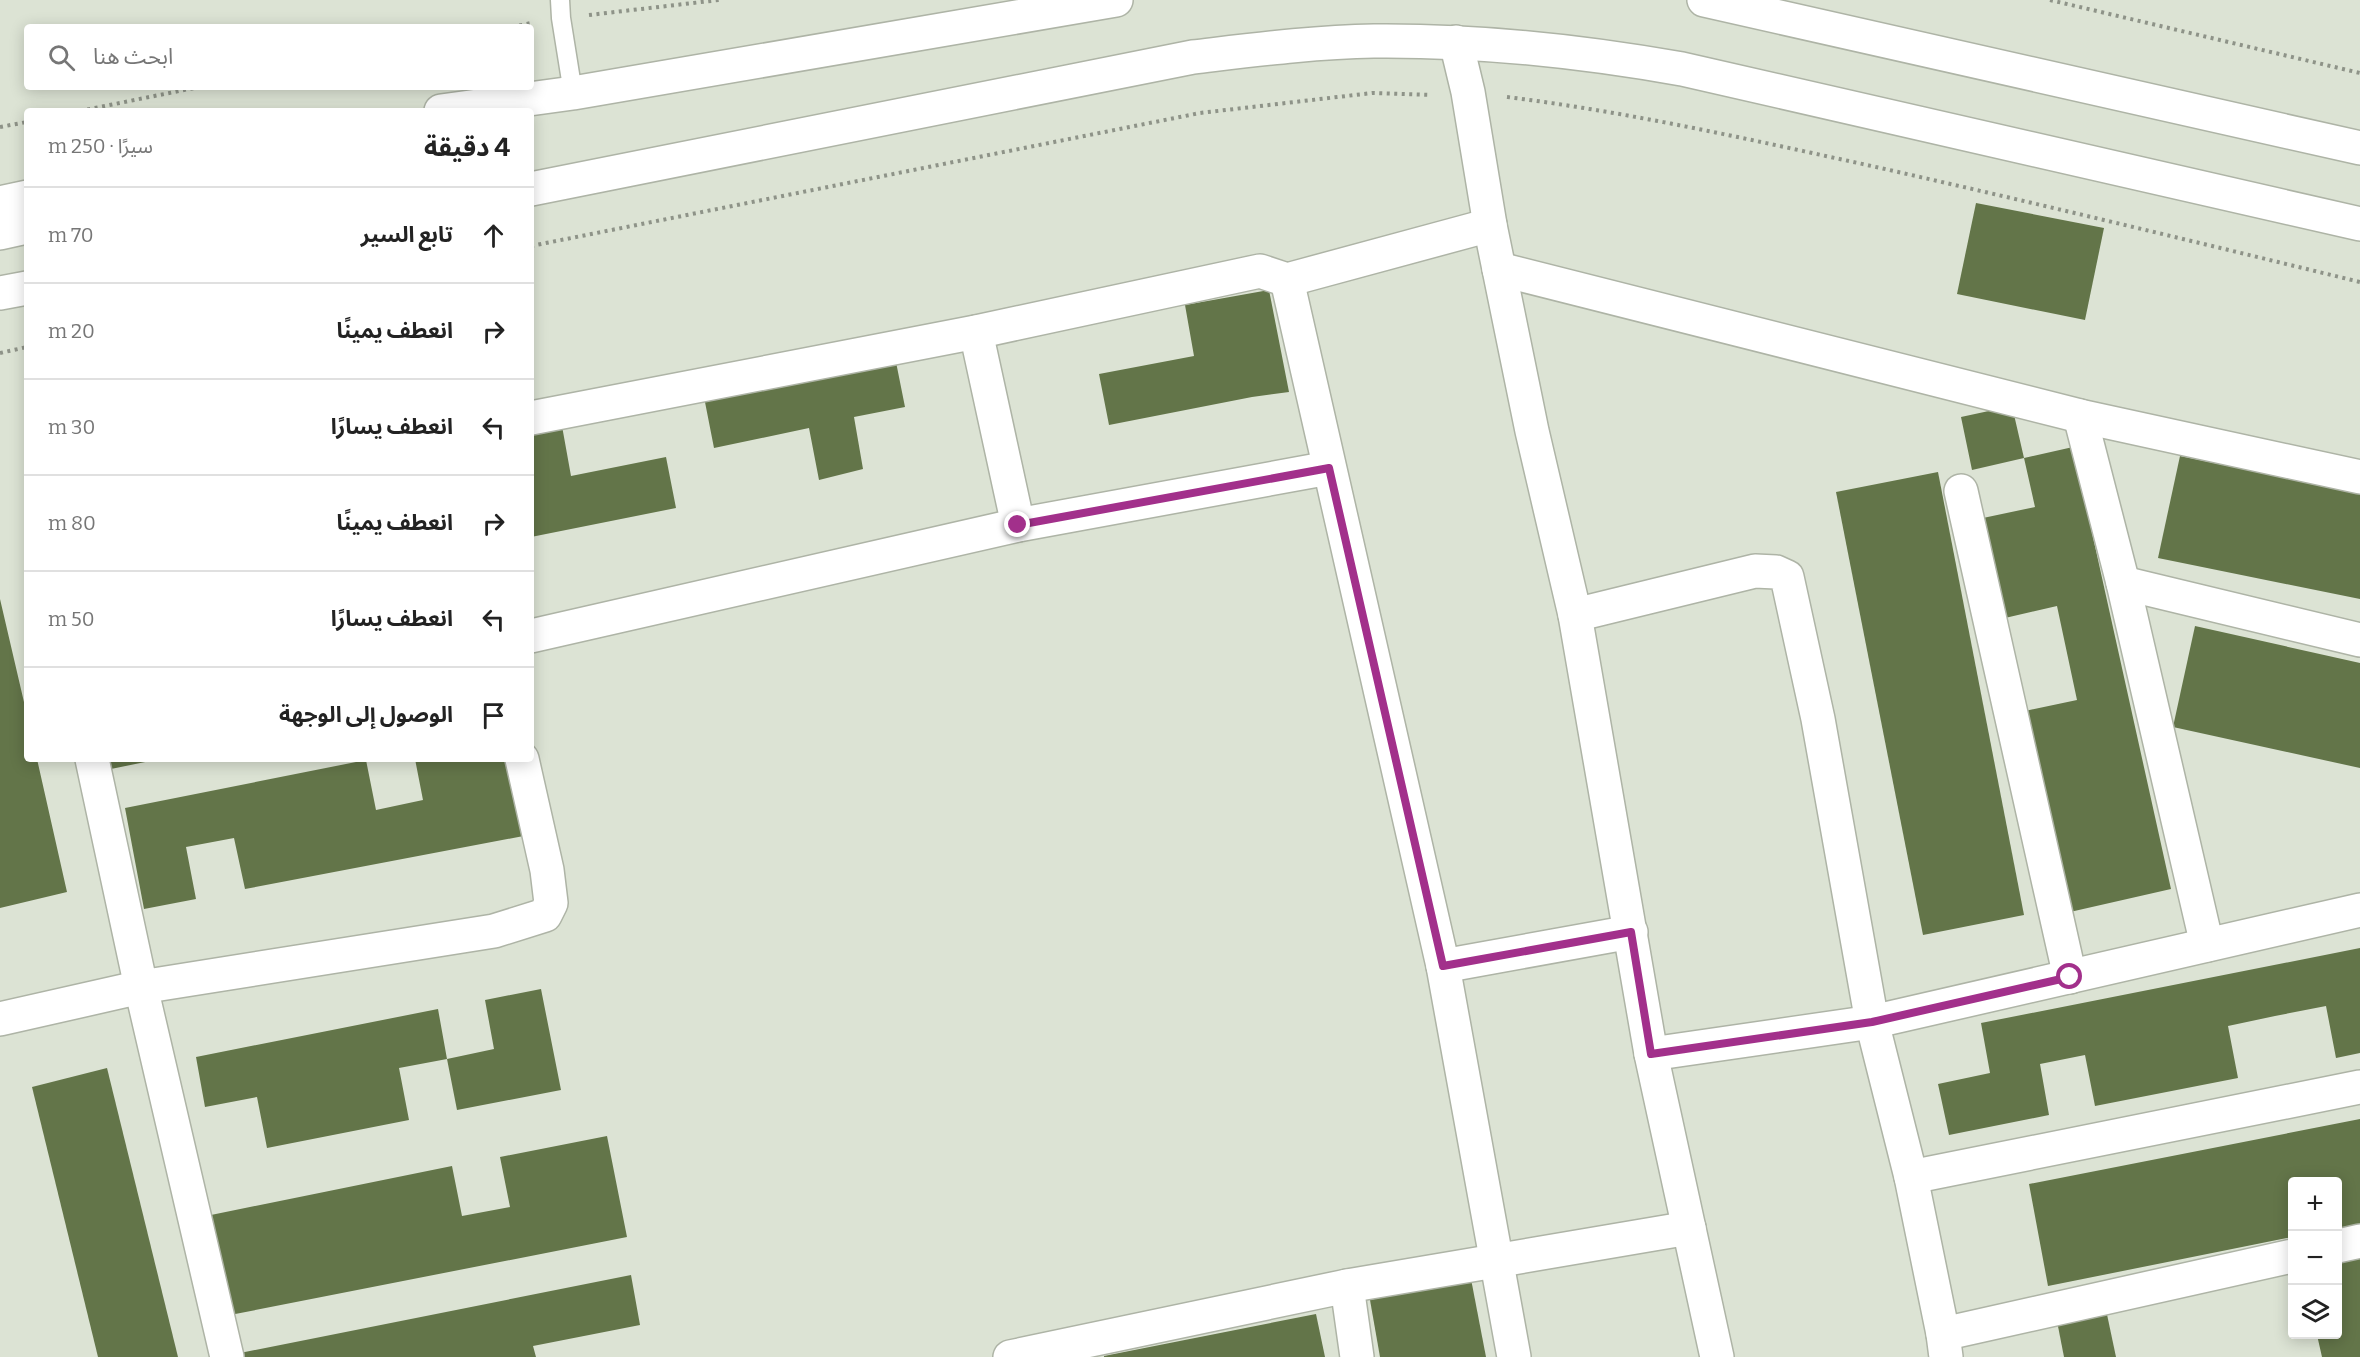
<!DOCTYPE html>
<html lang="ar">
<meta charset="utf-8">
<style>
body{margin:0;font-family:Bitter,"Noto Sans Arabic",serif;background:#f6f6f6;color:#222;direction:rtl}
.controls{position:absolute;right:18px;bottom:18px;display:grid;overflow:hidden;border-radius:6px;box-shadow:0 3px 15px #0003}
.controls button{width:54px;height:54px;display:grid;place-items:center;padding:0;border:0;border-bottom:2px solid #e0e0e0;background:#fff;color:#222;font:30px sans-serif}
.stop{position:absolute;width:18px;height:18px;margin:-14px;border:4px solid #a2308b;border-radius:50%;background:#fff}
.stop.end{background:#a2308b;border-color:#fff;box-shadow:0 2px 6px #0008}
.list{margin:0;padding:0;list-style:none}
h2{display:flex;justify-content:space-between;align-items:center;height:78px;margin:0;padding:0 24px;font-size:26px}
h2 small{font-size:20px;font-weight:400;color:#767676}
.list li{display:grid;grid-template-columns:39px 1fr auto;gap:18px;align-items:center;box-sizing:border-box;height:96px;padding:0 24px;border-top:2px solid #e0e0e0}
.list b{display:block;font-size:22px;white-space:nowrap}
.list em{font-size:20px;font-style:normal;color:#767676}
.icon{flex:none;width:33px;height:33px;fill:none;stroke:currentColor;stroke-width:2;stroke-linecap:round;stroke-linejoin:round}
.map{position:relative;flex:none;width:2360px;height:1357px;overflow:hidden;direction:ltr}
.search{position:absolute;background:#fff;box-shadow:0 3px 15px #0003;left:24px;top:24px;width:510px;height:66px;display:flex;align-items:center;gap:15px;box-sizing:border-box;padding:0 21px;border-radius:6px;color:#767676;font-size:22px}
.panel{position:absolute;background:#fff;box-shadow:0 3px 15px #0003;left:24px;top:108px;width:510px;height:654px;border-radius:6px;direction:rtl}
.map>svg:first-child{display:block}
.building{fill:#637549}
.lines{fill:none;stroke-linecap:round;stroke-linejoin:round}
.lane-casing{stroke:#aeb4a6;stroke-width:21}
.street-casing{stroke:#aeb4a6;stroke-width:36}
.secondary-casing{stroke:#aeb4a6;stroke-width:36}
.path{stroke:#8e9388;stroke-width:4;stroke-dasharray:3 4.5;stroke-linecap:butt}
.lane{stroke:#fff;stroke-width:18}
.street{stroke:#fff;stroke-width:33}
.secondary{stroke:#fff;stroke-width:33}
.route{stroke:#a2308b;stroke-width:8}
</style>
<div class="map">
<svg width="2360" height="1357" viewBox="0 0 2360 1357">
<rect width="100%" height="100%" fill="#dce3d4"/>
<!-- building -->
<g class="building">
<path d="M1976,203L2104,228L2085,320L1957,294Z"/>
<path d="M1269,290L1289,392L1252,397L1109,425L1099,374L1194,356L1185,305Z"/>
<path d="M895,357L905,407L854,417L863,469L819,480L809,428L714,448L704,397Z"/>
<path d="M2012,406L2024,458L2073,447L2171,889L2070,912L2025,711L2077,700L2057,606L2005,618L1983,518L2035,507L2024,458L1972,470L1961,417Z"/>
<path d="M562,426L571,476L666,457L676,508L531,537V432Z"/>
<path d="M2180,456L2360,493V599L2158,558Z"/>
<path d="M1938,472L2024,915L1923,935L1836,492Z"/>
<path d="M0,599L27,715V759H37L67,892L0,908Z"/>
<path d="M2195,626L2360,663V768L2173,727Z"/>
<path d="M104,759H155V760L106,770Z"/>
<path d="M415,759H520L534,834L245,889L234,838L186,847L196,899L144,909L125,808L366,760L376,810L423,800Z"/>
<path d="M2360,948V1053L2336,1058L2326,1006L2275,1016L2228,1026L2238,1078L2095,1106L2085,1055L2040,1064L2049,1115L1949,1135L1938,1084L1990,1073L1981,1023Z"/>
<path d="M541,989L561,1090L457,1110L447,1059L494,1049L485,1000Z"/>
<path d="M438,1009L447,1059L399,1068L409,1120L267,1148L257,1097L205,1107L196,1057Z"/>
<path d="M107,1068L178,1357H98L32,1087Z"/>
<path d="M2360,1119V1224L2338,1229V1182H2292V1237L2048,1286L2029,1184Z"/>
<path d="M607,1136L627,1237L230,1315L211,1215L452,1166L462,1216L510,1207L500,1157Z"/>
<path d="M2360,1255V1357H2322L2317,1335H2337L2338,1260Z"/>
<path d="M631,1275L640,1325L533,1346L536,1357H236L235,1354Z"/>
<path d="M1471,1279L1486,1357H1380L1370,1300Z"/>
<path d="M2105,1305L2116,1357H2064L2056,1316Z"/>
<path d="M1316,1314L1325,1357H1104V1356Z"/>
</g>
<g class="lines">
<!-- lane casing -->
<g class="lane-casing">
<path id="lane" d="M560,0L561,18L573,93"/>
</g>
<!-- street casing -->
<g class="street-casing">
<g id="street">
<path d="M1456,42L1468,92L1490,225L1532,431L1575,615L1651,1054L1717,1357"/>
<path d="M1499,269L2080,416L2360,477"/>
<path d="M1287,280L1443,966L1514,1357"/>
<path d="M976,332L1018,525"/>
<path d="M2080,416L2123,583L2207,945"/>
<path d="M531,418L976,332L1260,271L1287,280L1490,225"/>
<path d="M1961,491L2070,977"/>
<path d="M2123,583L2360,640"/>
<path d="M1575,615L1755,571L1776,572L1787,577L1818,719L1872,1022L1911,1177L1943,1334L1946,1357"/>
<path d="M531,636L1018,525L1329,468"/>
<path d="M92,759L141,987L494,931L545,915L551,903L547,870L522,759"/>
<path d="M1443,966L1631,932"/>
<path d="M0,1019L141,987L227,1357"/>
<path d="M1651,1054L1872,1022L2360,910"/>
<path d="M1911,1177L2360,1087"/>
<path d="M2338,1246L2360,1241"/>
<path d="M1347,1286L1357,1357"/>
<path d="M1943,1334L2292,1256"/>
<path d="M1010,1357L1347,1286L1689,1228"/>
</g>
</g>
<!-- secondary casing -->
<g class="secondary-casing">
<g id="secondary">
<path d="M1704,0L2360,148"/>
<path d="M441,111L573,93L1116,0"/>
<path d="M531,189L1193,57C1253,50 1314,42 1374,41C1478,40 1580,51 1682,69L2360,224"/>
<path d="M0,203L27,197"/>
<path d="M0,233L27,227"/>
<path d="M0,293L27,288"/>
</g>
</g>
<!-- path -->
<g class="path">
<path d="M2050,0L2360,73"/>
<path d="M589,15L719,0"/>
<path d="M512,27L531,23"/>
<path d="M1507,97C1628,112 1748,139 1867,165C2032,202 2196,242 2360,282"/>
<path d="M80,111L199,87"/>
<path d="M0,127L27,122"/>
<path d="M531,246L1200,113L1372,93L1431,95"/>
<path d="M0,353L27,347"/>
</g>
<!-- lane -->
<use href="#lane" class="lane"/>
<!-- street -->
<use href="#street" class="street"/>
<!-- secondary -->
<use href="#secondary" class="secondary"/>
</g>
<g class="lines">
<!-- route -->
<path class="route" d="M1018,525L1329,468L1443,966L1631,932L1651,1054L1872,1022L2070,977"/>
</g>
</svg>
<div class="controls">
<button>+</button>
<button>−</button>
<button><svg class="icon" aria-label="layers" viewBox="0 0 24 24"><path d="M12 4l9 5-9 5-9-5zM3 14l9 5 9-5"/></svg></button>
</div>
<div class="stop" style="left:2070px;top:977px"></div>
<div class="stop end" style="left:1018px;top:525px"></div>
<div class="search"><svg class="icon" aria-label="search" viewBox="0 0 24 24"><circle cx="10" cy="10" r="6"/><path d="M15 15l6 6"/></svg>ابحث هنا</div>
<section class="panel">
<h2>4 دقيقة<small>سيرًا · 250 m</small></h2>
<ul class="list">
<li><svg class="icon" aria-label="ahead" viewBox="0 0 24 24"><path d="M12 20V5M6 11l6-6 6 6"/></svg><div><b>تابع السير</b></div><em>70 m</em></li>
<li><svg class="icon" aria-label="right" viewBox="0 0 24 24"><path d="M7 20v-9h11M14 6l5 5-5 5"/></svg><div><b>انعطف يمينًا</b></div><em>20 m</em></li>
<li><svg class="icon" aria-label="left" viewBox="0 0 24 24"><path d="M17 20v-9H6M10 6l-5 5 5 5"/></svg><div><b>انعطف يسارًا</b></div><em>30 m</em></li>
<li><svg class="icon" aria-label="right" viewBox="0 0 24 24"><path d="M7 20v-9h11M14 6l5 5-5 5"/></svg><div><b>انعطف يمينًا</b></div><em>80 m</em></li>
<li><svg class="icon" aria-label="left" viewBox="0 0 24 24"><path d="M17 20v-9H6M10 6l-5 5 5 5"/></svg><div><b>انعطف يسارًا</b></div><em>50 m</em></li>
<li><svg class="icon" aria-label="arrive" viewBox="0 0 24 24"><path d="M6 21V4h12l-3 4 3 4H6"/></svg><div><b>الوصول إلى الوجهة</b></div></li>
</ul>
</section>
</div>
